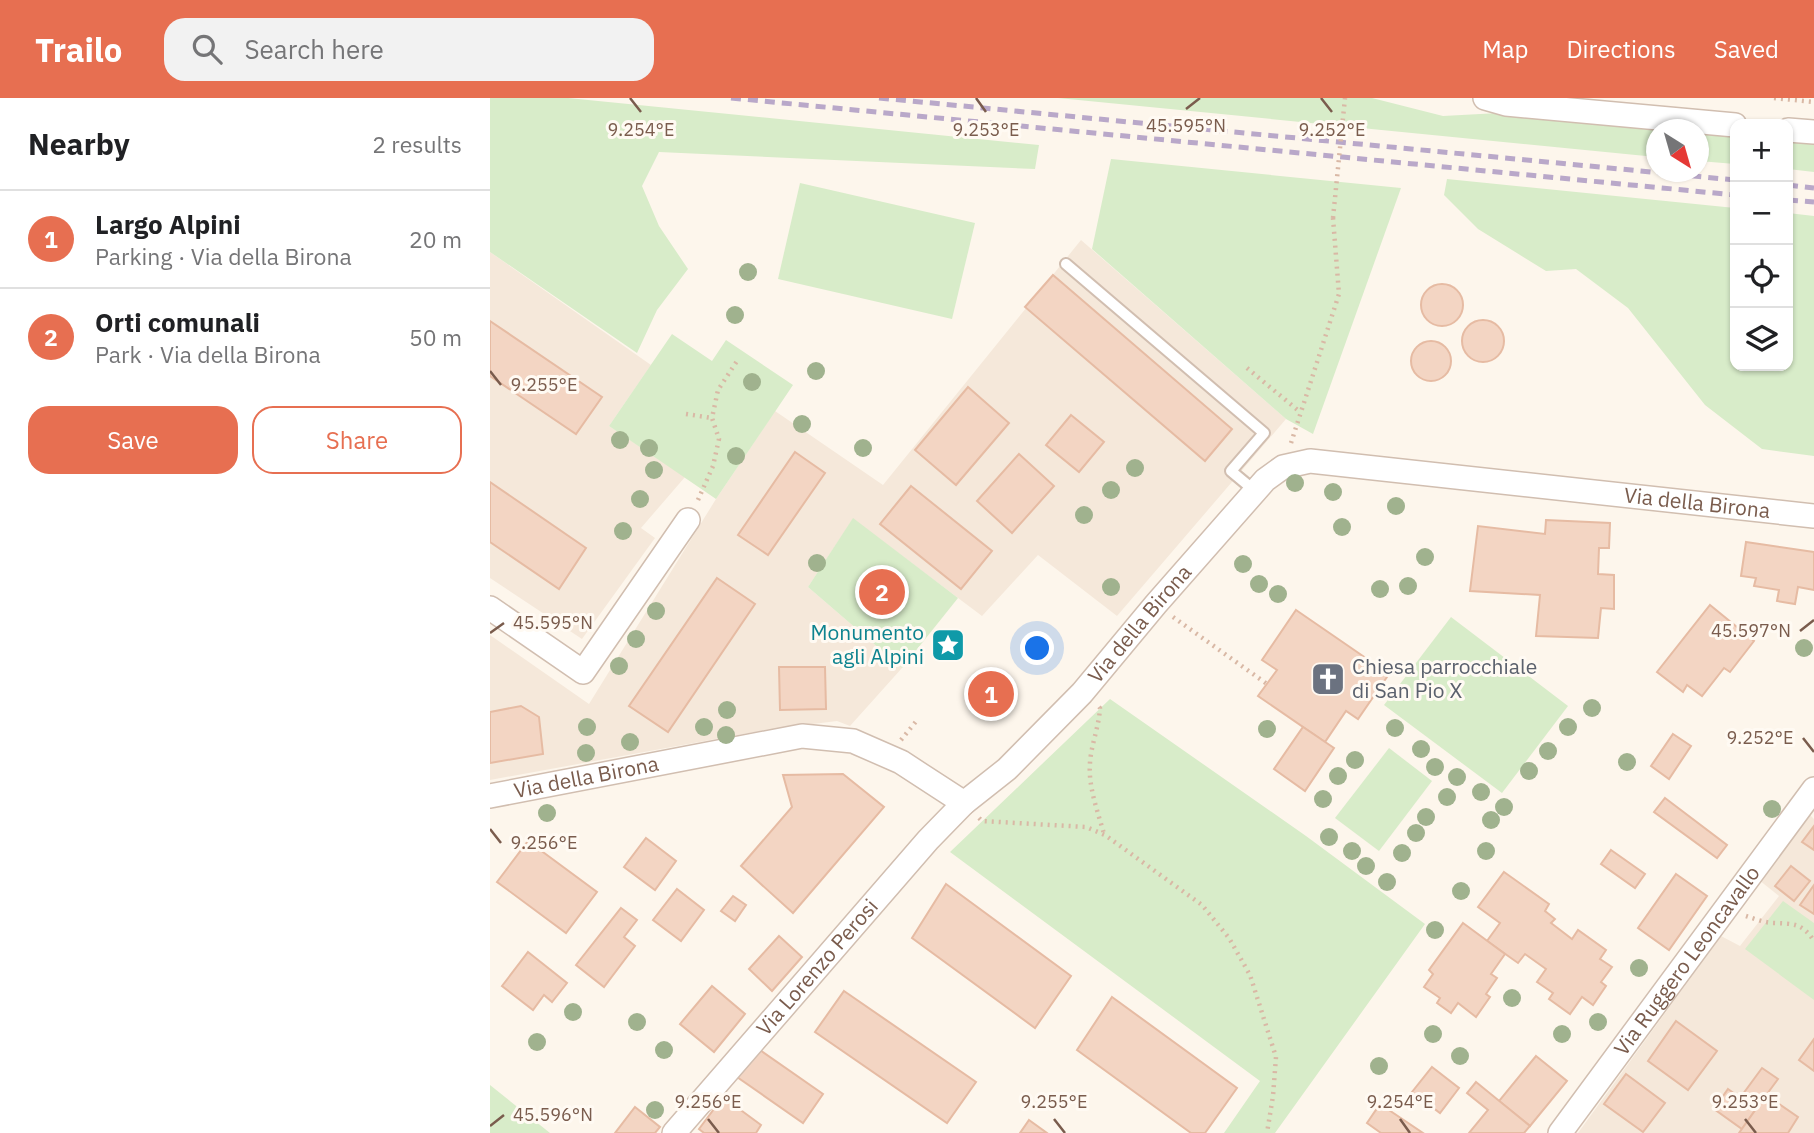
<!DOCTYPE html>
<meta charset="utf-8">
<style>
body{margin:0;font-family:"IBM Plex Sans",sans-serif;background:#f2f2f2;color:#202124}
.controls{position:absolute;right:21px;top:21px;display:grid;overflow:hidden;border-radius:14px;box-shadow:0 2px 5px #0004}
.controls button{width:63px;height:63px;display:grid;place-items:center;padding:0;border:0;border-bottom:2px solid #e0e0e0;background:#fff;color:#202124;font:35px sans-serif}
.compass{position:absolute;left:1156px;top:21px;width:63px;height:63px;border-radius:50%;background:#fff;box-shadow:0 2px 5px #0004;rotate:143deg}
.you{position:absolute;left:548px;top:551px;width:24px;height:24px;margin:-18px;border:5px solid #fff;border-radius:50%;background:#1a73e8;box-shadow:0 0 0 10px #1a73e833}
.badge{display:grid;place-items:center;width:46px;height:46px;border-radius:50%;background:#e76f51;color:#fff;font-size:23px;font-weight:700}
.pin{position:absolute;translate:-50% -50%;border:4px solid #fff;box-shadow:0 2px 7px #0006}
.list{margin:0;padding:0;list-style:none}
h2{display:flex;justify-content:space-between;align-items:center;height:91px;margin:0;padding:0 28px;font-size:30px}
h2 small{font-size:23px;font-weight:400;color:#757577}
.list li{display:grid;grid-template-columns:46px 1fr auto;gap:21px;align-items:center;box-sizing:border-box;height:98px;padding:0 28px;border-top:2px solid #e0e0e0}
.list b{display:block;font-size:26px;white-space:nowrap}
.list p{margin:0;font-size:23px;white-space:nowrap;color:#757577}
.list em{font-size:23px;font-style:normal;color:#757577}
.actions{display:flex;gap:14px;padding:21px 28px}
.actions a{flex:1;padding:16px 0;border:2px solid #e76f51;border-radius:21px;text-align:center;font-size:24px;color:#e76f51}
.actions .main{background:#e76f51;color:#fff}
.icon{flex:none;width:38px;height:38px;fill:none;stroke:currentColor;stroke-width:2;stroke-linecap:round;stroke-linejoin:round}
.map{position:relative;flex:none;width:1324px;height:1035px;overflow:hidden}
header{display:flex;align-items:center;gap:42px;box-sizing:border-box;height:98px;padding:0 35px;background:#e76f51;color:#fff}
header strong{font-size:33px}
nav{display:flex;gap:38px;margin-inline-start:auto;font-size:24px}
.search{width:490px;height:63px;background:#f2f2f2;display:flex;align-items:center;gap:18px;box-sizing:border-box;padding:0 24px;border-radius:21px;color:#757577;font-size:26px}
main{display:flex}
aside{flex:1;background:#fff}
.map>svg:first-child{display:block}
.residential{fill:#f5e8da}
.green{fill:#d8ecc9}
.building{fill:#f3d5c3;stroke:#e6bba3;stroke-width:2}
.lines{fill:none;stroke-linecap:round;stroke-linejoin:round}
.lane-casing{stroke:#d1beb0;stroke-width:14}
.street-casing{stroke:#d1beb0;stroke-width:26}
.path{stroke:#d9b8a5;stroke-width:4.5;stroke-dasharray:2 5;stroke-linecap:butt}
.lane{stroke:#fff;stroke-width:10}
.street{stroke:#fff;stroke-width:23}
.rail{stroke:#b9a8c9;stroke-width:5;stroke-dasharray:10 7;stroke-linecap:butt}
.path-bridge{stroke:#d9b8a5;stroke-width:4.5;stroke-dasharray:2 5;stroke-linecap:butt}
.tree{fill:#a0b28e}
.ticks{fill:none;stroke:#7a5c4d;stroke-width:2.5}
.labels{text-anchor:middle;stroke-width:6;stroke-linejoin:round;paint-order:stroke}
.street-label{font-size:21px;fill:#7a5c4d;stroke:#fffaf3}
.culture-label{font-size:21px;fill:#0d838f;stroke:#fffaf3;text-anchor:end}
.worship-label{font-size:21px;fill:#5b616d;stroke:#fffaf3;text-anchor:start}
.ticks-label{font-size:18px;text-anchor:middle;fill:#7a5c4d;stroke:#fffaf3;stroke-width:6;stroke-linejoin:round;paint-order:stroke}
</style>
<header>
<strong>Trailo</strong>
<div class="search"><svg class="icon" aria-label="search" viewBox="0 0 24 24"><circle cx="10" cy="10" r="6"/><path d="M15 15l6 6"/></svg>Search here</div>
<nav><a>Map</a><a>Directions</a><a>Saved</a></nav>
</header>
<main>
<aside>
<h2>Nearby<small>2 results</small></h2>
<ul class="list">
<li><span class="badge">1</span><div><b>Largo Alpini</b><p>Parking · Via della Birona</p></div><em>20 m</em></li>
<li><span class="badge">2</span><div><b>Orti comunali</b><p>Park · Via della Birona</p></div><em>50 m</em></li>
</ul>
<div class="actions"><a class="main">Save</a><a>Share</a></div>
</aside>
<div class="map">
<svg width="1324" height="1035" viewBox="0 0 1324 1035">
<rect width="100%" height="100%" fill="#fdf6ec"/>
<!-- residential -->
<g class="residential">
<path d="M591,142L796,321L627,518L548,457L492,518L363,421L318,489L412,570L360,628L347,623L275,632L0,682V537L99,606L226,401L285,313L393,387Z"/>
<path d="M0,154L161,267L119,328L195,379L151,430L165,440L92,541L0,480Z"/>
<path d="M1319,716L1324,721V1035H1088L1231,838L1250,848L1289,798L1269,782Z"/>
</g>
<!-- green -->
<g class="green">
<path d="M0,0H78L549,47L545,71L169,54L152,88L169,128L198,171L167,212L147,255L0,154Z"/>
<path d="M568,0H882L953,18L1009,15L1185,31L1167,32L1166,59Z"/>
<path d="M1209,34L1245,37V66L1209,63Z"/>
<path d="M1298,42L1324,44V74L1298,71Z"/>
<path d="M621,61L911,90L823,336L796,321L602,151Z"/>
<path d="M957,81L1245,110V268H1298V115L1324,118V358L1272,351L1215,307L1138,210L1086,171L1056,173L988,131L954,97Z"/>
<path d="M310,85L485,125L462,221L288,181Z"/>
<path d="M182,236L222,263L236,242L303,287L226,401L119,328Z"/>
<path d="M363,420L468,500L412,570L318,489Z"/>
<path d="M961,519L1078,608L1012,695L894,607Z"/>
<path d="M620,601L816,738L935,826L785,1035H734L770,983L460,754Z"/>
<path d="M899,650L942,683L889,753L845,720Z"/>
<path d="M1293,803L1324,825V902L1255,851Z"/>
<path d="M0,987L60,1035H0Z"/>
</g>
<!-- building -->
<g class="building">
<path d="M563,177L742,331L715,363L535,209Z"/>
<circle cx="952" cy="207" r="21"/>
<circle cx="993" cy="243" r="21"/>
<path d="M0,223L112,299L86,336L0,278Z"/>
<circle cx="941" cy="263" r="20"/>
<path d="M478,289L519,325L466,387L425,352Z"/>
<path d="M581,317L614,344L589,374L556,347Z"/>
<path d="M305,354L335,375L278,457L248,437Z"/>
<path d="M529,356L564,388L522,435L487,403Z"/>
<path d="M0,384L96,450L69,491L0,444Z"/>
<path d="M421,388L502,453L471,491L390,426Z"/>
<path d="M1056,422L1120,425L1119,450H1109L1108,476L1124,477V511L1111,510L1108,540L1046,538L1050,497L980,493L988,428L1055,436Z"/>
<path d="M1256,444L1324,454V492L1308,489L1305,506L1287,503L1289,492L1264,488L1266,480L1251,478Z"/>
<path d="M227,480L265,506L178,634L139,608Z"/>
<path d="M1220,507L1264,543L1240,574L1234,570L1212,598L1197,587L1193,594L1167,574Z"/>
<path d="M806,512L899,576L868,621L856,613L835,644L768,598L787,572L772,562Z"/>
<path d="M289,569H335L336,611L290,612Z"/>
<path d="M31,608L49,619L53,656L0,665V614Z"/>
<path d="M813,629L844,650L815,693L784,671Z"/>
<path d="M1183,636L1201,648L1179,681L1161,668Z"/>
<path d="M353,676L394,709L303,815L251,768L302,709L293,677Z"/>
<path d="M1175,700L1237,747L1227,760L1164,714Z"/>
<path d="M1324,728V752L1312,744Z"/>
<path d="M156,740L186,763L165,792L134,769Z"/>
<path d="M38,743L107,794L76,835L7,784Z"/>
<path d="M1121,752L1155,776L1145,790L1111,766Z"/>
<path d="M1301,768L1320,783L1304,803L1285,788Z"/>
<path d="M1014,774L1059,806L1055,813L1065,821L1061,825L1082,841L1088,832L1116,852L1110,861L1122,869L1111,884L1116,888L1103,907L1092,899L1080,916L1059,901L1063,895L1047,884L1056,871L1035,856L1028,865L997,843L1010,825L988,809Z"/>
<path d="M1186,776L1217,798L1179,852L1148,830Z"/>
<path d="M456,786L581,878L545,930L422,840Z"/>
<path d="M1324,787V816L1310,807Z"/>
<path d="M187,791L214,812L191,843L163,822Z"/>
<path d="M243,798L256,807L245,823L231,813Z"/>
<path d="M131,810L147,822L134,839L145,848L114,889L86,867Z"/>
<path d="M973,825L1015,856L1001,876L1007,880L996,896L1000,899L986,919L968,905L961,915L947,905L950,900L934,889L943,876L939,872Z"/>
<path d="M289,838L312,859L282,893L259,871Z"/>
<path d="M38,854L77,885L62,904L54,897L43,912L12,888Z"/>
<path d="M222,888L255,916L224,954L190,926Z"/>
<path d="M354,893L486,984L457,1025L325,934Z"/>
<path d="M622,899L747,990L715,1035H701L587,952Z"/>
<path d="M1186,923L1227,953L1198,992L1158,963Z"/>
<path d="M1324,941V973L1309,962Z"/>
<path d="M267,950L333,996L313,1025L247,979Z"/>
<path d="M1046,958L1077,983L1040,1028L1009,1003Z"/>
<path d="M942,969L969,990L950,1015L922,994Z"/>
<path d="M1272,970L1288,981L1266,1011L1250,1000Z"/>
<path d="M1136,976L1175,1005L1153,1034L1114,1006Z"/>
<path d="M986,984L1040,1028L1034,1035H979L998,1012L977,995Z"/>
<path d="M1238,991L1266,1011L1252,1031L1224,1011Z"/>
<path d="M1276,997L1308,1019L1298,1035H1249Z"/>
<path d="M233,999L271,1027L266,1035H214L209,1031Z"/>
<path d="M890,1006L933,1035H891L877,1025Z"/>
<path d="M145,1009L170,1029L165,1035H125Z"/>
<path d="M539,1022L557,1035H530Z"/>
</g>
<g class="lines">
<!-- lane casing -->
<g class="lane-casing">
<path id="lane" d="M576,166L774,335L741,373L765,393"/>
</g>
<!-- street casing -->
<g class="street-casing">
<g id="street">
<path d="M995,0L1016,6L1245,27"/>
<path d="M1298,32L1324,34"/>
<path d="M0,510L93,574L198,422"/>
<path id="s1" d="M0,698L312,638L363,643L411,664L474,705"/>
<path id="s2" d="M184,1035L438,742L474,705L517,671L592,595L666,506L775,382L793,369L820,363L1324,418"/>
<path id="s3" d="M1070,1035L1324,691"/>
</g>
</g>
<!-- path -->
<g class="path">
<path d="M1284,0L1324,4"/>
<path d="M757,270L810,314"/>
<path d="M196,316L222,320"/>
<path d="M801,345L849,196L843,120"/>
<path d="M208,402L223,368L229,341L222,320L228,292L247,263"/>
<path d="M683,519L777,586"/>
<path d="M609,609L610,610C609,629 601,647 600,665C598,689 608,714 614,736"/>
<path d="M411,642L428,621"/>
<path d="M489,720L492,723L596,729L615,737L712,807L739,840L760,877L786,959L783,998L777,1035"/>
<path d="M1256,818C1265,821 1275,825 1285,825C1304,826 1312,825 1324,843"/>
</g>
<!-- lane -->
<use href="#lane" class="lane"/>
<!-- street -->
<use href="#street" class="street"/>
<!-- rail -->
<g class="rail">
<path d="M241,0L1245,97"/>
<path d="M389,0L1245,82"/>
<path d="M1298,87L1324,90"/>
<path d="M1298,102L1324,104"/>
</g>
<!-- path-bridge -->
<path class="path-bridge" d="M843,120L855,0"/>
</g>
<!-- trees -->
<g class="tree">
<circle cx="258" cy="174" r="9"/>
<circle cx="245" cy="217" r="9"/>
<circle cx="326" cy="273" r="9"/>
<circle cx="262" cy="284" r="9"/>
<circle cx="312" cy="326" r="9"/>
<circle cx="130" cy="342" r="9"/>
<circle cx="159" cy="350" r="9"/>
<circle cx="373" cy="350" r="9"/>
<circle cx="246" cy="358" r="9"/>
<circle cx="645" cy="370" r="9"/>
<circle cx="164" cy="372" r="9"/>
<circle cx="805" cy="385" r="9"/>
<circle cx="621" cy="392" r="9"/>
<circle cx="843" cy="394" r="9"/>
<circle cx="150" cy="401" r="9"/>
<circle cx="906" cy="408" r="9"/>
<circle cx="594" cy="417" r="9"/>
<circle cx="852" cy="429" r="9"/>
<circle cx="133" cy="433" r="9"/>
<circle cx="935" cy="459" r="9"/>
<circle cx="327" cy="465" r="9"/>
<circle cx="753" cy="466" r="9"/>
<circle cx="769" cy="486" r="9"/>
<circle cx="918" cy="488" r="9"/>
<circle cx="621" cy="489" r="9"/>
<circle cx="890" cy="491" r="9"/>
<circle cx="788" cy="496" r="9"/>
<circle cx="166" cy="513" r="9"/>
<circle cx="146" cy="541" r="9"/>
<circle cx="1314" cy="550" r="9"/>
<circle cx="129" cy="568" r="9"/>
<circle cx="1102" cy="610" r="9"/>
<circle cx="237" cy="612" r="9"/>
<circle cx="97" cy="629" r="9"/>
<circle cx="214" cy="629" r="9"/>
<circle cx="1078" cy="629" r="9"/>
<circle cx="905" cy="630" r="9"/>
<circle cx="777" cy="631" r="9"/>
<circle cx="236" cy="637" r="9"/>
<circle cx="140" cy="644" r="9"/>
<circle cx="931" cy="651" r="9"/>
<circle cx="1058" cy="653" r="9"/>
<circle cx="96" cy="655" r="9"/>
<circle cx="865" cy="662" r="9"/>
<circle cx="1137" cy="664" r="9"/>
<circle cx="945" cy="669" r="9"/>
<circle cx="1039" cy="673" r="9"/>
<circle cx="848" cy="678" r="9"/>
<circle cx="967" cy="679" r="9"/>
<circle cx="991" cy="694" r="9"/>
<circle cx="957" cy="699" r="9"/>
<circle cx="833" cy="701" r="9"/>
<circle cx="1014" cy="709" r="9"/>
<circle cx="1282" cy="711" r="9"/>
<circle cx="57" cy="715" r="9"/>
<circle cx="936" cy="719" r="9"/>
<circle cx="1001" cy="722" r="9"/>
<circle cx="926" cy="735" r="9"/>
<circle cx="839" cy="739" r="9"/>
<circle cx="862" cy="753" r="9"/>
<circle cx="996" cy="753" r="9"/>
<circle cx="912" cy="755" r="9"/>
<circle cx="876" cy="768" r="9"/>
<circle cx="897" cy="784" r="9"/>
<circle cx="971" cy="793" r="9"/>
<circle cx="945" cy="832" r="9"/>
<circle cx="1149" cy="870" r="9"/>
<circle cx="1022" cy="900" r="9"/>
<circle cx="83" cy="914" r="9"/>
<circle cx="147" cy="924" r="9"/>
<circle cx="1108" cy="924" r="9"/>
<circle cx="943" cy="936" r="9"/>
<circle cx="1072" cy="936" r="9"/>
<circle cx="47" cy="944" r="9"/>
<circle cx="174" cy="952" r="9"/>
<circle cx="970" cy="958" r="9"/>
<circle cx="889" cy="968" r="9"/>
<circle cx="165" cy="1012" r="9"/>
</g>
<!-- ticks -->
<path class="ticks" d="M140,0L151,14M486,0L496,14M831,0L842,14M696,11L710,0M0,273L11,287M1310,533L1324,522M0,535L14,525M1313,640L1324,654M0,731L11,745M218,1021L229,1035M564,1021L575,1035M910,1021L920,1035M1255,1021L1266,1035M0,1028L14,1017"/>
<!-- icons -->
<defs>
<g id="sight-square" transform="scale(1.75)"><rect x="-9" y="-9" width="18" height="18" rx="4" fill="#0f9aa8" stroke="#fffaf3"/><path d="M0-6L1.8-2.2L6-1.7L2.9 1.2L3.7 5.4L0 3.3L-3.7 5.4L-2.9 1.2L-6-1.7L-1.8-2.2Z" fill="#fff"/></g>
<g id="church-square" transform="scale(1.75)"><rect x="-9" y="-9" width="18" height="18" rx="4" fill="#6b7280" stroke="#fffaf3"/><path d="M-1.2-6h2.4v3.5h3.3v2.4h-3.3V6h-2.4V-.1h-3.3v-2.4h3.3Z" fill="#fff"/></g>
</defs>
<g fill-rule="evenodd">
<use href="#sight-square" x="458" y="547"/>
<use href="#church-square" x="838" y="581"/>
</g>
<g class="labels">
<!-- street labels -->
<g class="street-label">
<text dy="7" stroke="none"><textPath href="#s2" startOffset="1321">Via della Birona</textPath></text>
<text dy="7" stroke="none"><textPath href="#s2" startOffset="691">Via della Birona</textPath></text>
<text dy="7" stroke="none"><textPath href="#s1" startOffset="98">Via della Birona</textPath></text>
<text dy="7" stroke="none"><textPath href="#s3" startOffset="214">Via Ruggero Leoncavallo</textPath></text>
<text dy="7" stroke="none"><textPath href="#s2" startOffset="219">Via Lorenzo Perosi</textPath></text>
</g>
<!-- culture labels -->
<g class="culture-label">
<text x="434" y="542">Monumento<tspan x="434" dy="24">agli Alpini</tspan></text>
</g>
<!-- worship labels -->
<g class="worship-label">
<text x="862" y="576">Chiesa parrocchiale<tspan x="862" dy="24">di San Pio X</tspan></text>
</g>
</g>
<g class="ticks-label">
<text x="696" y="34">45.595°N</text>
<text x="151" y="38">9.254°E</text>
<text x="496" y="38">9.253°E</text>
<text x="842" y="38">9.252°E</text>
<text x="54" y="293">9.255°E</text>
<text x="63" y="531">45.595°N</text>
<text x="1261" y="539">45.597°N</text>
<text x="1270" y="646">9.252°E</text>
<text x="54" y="751">9.256°E</text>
<text x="218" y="1010">9.256°E</text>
<text x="564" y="1010">9.255°E</text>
<text x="910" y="1010">9.254°E</text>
<text x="1255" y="1010">9.253°E</text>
<text x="63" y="1023">45.596°N</text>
</g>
</svg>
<div class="controls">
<button>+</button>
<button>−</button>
<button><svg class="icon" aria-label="locate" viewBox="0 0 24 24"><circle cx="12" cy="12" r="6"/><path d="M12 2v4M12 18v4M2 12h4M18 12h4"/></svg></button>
<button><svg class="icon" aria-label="layers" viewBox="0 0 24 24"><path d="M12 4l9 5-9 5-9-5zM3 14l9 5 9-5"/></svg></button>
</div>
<svg class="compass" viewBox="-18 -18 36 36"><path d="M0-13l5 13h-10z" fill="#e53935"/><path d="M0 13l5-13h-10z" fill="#757577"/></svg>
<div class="you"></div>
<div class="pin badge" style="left:501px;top:596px">1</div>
<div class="pin badge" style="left:392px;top:494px">2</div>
</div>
</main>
